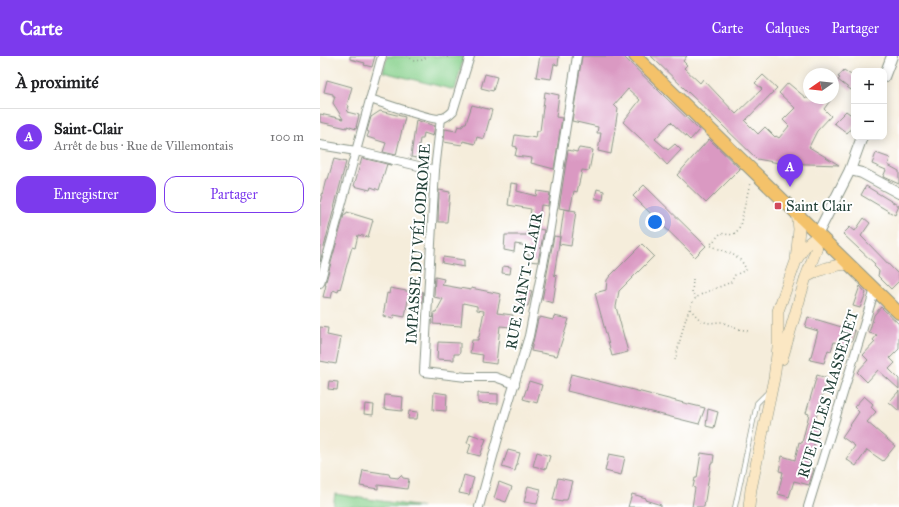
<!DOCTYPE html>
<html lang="fr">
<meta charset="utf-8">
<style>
body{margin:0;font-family:"IM FELL Great Primer",serif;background:#f2f2f2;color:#202124}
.controls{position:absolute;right:12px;top:12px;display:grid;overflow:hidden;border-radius:8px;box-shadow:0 2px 10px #0003}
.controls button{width:36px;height:36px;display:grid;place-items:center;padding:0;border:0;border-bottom:1px solid #e0e0e0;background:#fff;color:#202124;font:20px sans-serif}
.compass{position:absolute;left:483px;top:12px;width:36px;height:36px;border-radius:50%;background:#fff;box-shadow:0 2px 10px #0003;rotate:256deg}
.you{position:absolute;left:335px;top:166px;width:14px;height:14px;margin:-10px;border:3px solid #fff;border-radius:50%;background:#1a73e8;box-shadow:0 0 0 6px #1a73e833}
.badge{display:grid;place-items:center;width:26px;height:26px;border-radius:50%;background:#7c3aed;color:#fff;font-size:13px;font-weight:700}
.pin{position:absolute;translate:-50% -33px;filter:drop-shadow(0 1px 2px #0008)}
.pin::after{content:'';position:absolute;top:21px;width:14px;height:12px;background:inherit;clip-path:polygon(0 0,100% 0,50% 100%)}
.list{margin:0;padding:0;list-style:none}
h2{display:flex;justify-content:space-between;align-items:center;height:52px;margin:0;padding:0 16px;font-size:17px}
h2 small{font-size:13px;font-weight:400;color:#757577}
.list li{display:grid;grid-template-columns:26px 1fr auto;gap:12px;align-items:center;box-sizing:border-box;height:56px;padding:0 16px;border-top:1px solid #e0e0e0}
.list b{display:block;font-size:15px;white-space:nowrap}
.list p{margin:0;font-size:13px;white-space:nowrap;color:#757577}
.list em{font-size:13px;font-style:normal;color:#757577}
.actions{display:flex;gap:8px;padding:12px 16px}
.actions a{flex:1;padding:9px 0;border:1px solid #7c3aed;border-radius:12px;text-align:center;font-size:14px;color:#7c3aed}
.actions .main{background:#7c3aed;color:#fff}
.map{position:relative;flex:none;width:579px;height:451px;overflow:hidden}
header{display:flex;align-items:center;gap:24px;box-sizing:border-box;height:56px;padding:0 20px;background:#7c3aed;color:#fff}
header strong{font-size:19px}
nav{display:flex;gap:22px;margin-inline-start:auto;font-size:14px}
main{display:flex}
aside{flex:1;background:#fff}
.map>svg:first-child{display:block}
.green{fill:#88d18d;stroke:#548760}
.building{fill:#da99c2}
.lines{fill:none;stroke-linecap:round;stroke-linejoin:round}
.service-casing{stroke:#8a9588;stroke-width:5.5}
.minor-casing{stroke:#8a9588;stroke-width:10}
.tertiary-casing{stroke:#8a9588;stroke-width:12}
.secondary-casing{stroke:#8a9588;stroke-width:12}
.primary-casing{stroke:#8a9588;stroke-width:14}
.path{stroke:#8a9588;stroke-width:1.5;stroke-dasharray:1 3;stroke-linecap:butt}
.service{stroke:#fff;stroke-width:4}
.minor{stroke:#fff;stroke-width:8}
.tertiary{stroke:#fff;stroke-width:10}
.secondary{stroke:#fbe7c3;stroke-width:11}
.primary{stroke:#f4c26a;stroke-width:12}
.poi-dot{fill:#d1495b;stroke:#fff;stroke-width:1.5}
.labels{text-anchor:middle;stroke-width:4;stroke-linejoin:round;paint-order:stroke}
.poi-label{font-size:15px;fill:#1f3d34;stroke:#fff;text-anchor:start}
.street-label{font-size:15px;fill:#1f3d34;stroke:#fff}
</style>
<header>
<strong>Carte</strong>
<nav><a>Carte</a><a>Calques</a><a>Partager</a></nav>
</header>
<main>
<aside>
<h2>À proximité<small></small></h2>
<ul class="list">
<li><span class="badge">A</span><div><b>Saint-Clair</b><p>Arrêt de bus · Rue de Villemontais</p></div><em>100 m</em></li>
</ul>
<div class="actions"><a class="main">Enregistrer</a><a>Partager</a></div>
</aside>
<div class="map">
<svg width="579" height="451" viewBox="0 0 579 451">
<rect width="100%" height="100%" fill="#fff"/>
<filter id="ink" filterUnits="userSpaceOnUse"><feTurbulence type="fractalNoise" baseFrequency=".025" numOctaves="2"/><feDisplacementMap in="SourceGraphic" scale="8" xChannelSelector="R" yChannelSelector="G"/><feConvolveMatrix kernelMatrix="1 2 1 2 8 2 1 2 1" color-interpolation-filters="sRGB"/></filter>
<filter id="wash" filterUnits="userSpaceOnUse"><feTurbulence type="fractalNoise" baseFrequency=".012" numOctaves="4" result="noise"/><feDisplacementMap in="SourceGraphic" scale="16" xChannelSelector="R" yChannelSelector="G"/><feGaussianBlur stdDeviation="0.9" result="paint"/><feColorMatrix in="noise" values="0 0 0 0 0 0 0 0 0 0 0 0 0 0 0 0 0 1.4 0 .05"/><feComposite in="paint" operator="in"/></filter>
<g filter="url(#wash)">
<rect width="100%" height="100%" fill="#f5eddb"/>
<!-- green -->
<g class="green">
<path d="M67,0H144L135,34L63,16Z"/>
<path d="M15,438L101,451H102H13Z"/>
</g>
<g id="blocks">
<!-- building -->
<g class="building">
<path d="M30,0H55L52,11L44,9L45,7L30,3Z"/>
<path d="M220,0H239L238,9L234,8L231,23L216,21Z"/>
<path d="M262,0H303L379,74L370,84L351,66L335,83L348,94L355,88L361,94L347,109L337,98L303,66L320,44L308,33L294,49L298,53L291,98L278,95L281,77H277L278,71L252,65Z"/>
<path d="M331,0H367L363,5L367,9L364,12L380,27L383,23L416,58L442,33L435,27L443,19L457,32L425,65L438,78L445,71L455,81L456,80L459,82L469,70L463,64L475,52L459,37L468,27L486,42H512L504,53L511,60L497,75L489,91L519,109L459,107L437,103Z"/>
<path d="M524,14L534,21V30L531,34L518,24L520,22L518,21Z"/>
<path d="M165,18L177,21L173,35L161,32Z"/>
<path d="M7,24L32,31L27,49L29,50L27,56L39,59L36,71L37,70L36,73L27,70V72L0,66V58L23,63L13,47L15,40H13V38L4,36Z"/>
<path d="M225,36L239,39L236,61L242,62L234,113L211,107L212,102L195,100L197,91L193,90L195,79L216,82L217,75H220Z"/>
<path d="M152,49L172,54L164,83L157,81L155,88L143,85L142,89L124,86L125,73L136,75L138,70L142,71L144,67H146Z"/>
<path d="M60,55L85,61L76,99L63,96L66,87L47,81L49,76L47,75L51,61Z"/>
<path d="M526,55L534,61V69L527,77L514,67Z"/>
<path d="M96,64L115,70L113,80L104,77L103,83H100L97,102L91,101Z"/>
<path d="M389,83L420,113L386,147L357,119Z"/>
<path d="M259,92L273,94L269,115L262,114L257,136L254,135L250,154L239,152L248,94L257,96Z"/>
<path d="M556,97L570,102L568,109L579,115V128L563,121L566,114L552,108Z"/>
<path d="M42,102L71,109L67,108L59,134L51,131L50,134L34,130Z"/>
<path d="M14,103L26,106L0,206V147L6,123H8Z"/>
<path d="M191,127L198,128L197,135L216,140L217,135L230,137L228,150L221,149L218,173L224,174L218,206L208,205L209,198H207L208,190L195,188L194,196L184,194L185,179H207L211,153L188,149Z"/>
<path d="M324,129L386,190L375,201L313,140Z"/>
<path d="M546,130L579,150L575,159L541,139Z"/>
<path d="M277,133L284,135L283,144L275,142Z"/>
<path d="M119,134L130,136L127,166H118Z"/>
<path d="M244,153L256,155L251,190L239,188Z"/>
<path d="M27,156L53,164L48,181L38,179L35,192L32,191L20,233L19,232L18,236L13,234L11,242L3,241L6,229H5L24,159H26Z"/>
<path d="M544,162L550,167L541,180L579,219V225L571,233L558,220L559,215L554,210L555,208L523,178L530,171L535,175Z"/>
<path d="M234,180L240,181L234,219L237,220L233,247L222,244Z"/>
<path d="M322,188L334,200L299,235L296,251L308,296L292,300L275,237L286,234L287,224L290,220Z"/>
<path d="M123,201L144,204V211L122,207Z"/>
<path d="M183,210L191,211L190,218L182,217Z"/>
<path d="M115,221L124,223L122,229L151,234V232L181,238L177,257L193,259L191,271L180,270L176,308L162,306L163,299L150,297L152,284H158V281H159L164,255L157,254V250L143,247L141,270L113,268L114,256H116L123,243L114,241Z"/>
<path d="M540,230L546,237L540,252L533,250Z"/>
<path d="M70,232L92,236V234L103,236L102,247L88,244L85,261L74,259L73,263L63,260L67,237L69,238Z"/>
<path d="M201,233L212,235L208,250L199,248Z"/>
<path d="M561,251L579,268V293L570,302L575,307L569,313L579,323V333L558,314L547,326L537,316L548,304L543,299L555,286L553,284L557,279L549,277L554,259Z"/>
<path d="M234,260L249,263L237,300L211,295L218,263H220V261L233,264Z"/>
<path d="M488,261L535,275L532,285L528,284L526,289L514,286L511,295L508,294L504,307L490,304L498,275L485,271Z"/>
<path d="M0,271L8,272L7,279L21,282L16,308L0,305Z"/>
<path d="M118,286L140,287V296L139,298H134V304L117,303Z"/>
<path d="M251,318L364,347L385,352L379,368L247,335Z"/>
<path d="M497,319L507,322L494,369L500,372L497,384H495L488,412L494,413L489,429L474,425L469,441L458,438L463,416L459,415L462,400L475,404L479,386L482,387L489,358L486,357Z"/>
<path d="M9,325L18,326L17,334L8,333Z"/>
<path d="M209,325L222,329L217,347L203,343Z"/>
<path d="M579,335V355L569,346Z"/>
<path d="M114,336L127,338L126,355L113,354Z"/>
<path d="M158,337L178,338V348L158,347Z"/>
<path d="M65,339L83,341L82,355L64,353Z"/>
<path d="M544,340L553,348L551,351L556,356L547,366L575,390L563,405L547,394L536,410L526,403L535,390L522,381L539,356L534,351Z"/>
<path d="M45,348L54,349L53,359L44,358Z"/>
<path d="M388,353L398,356L394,372L386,370Z"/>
<path d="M89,355L98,356L97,363H88Z"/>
<path d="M150,378L166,383L160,400L148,397L151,388L147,387Z"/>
<path d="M188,394L200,397L195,415L182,411Z"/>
<path d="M217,396L230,400L226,413L213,410Z"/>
<path d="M381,397L394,399L393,407H391L384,451H372L375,432L373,431L375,422H377Z"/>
<path d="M289,398L305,401L301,419L285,415Z"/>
<path d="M43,414L69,418L70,421L78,422L81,419L83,422L89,423L87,433L58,429V433L40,430Z"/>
<path d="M144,419L154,422L149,439L139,437Z"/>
<path d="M238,422L252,425L247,444H242V446L233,444Z"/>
<path d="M179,426L192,431L186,446L174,442Z"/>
<path d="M208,430L221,433L217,448L204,446Z"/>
<path d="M312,438L326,442L325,444L341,449V451H308Z"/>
</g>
</g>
</g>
<g filter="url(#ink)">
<use href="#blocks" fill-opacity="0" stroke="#8a9588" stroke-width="1"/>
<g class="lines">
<!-- service casing -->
<g class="service-casing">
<path id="service" d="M415,451L437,347L448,336"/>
</g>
<!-- minor casing -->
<g class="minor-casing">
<g id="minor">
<path d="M50,43C63,47 110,64 120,63C125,62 129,59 133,55L150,0"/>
<path d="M121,62L115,114L104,316L146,321H175L195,328"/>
<path d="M0,89L36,95L115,114"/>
<path d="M0,227L62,0"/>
<path d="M159,451L180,375L209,280L229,178L257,0"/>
<path d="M488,451L555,233"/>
</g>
</g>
<!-- tertiary casing -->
<g class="tertiary-casing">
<g id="tertiary">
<path d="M564,21L572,0"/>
<path d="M530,114L542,117L579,137"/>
<path d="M499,179V175L530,114L542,81"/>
</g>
</g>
<!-- secondary casing -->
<g class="secondary-casing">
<g id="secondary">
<path d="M477,203L486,189L499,179"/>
<path d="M486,221C500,213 512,209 528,208"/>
<path d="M462,303L486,221L496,194L499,179"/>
<path d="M429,451L431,433L454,322L458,291V255L476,205L479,173L477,157"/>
</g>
</g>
<!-- primary casing -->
<g class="primary-casing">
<path id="primary" d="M315,0L579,257"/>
</g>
<!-- path -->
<g class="path">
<path d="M87,0L93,5L102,4L108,0"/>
<path d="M123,0L128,1L129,0"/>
<path d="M373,223L372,237L376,242"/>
<path d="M370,253L380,264L387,267L402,266L415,272L428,275"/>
<path d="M355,304C359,290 367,249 376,242C385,235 401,231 411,226L415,219L426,214C421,197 403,196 390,189L401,177L409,179L416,177L420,170L430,127"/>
</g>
<!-- service -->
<use href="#service" class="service"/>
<!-- minor -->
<use href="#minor" class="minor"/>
<!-- tertiary -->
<use href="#tertiary" class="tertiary"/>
<!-- secondary -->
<use href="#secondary" class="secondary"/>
<!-- primary -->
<use href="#primary" class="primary"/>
</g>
</g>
<!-- markers -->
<rect class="poi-dot" x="454" y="146" width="8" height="8" rx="2"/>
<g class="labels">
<!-- poi labels -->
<g class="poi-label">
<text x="466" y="155">Saint Clair</text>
</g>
<!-- street labels -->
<g class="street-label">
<text transform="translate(98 188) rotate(-86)" y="5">IMPASSE DU VÉLODROME</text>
<text transform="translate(204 225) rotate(-79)" y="5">RUE SAINT-CLAIR</text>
<text transform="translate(508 338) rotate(-73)" y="5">RUE JULES MASSENET</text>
</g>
</g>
</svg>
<div class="controls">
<button>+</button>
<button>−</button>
</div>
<svg class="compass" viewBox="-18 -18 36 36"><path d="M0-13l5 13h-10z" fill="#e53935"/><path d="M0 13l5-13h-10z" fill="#757577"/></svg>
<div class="you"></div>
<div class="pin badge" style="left:470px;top:131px">A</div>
</div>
</main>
